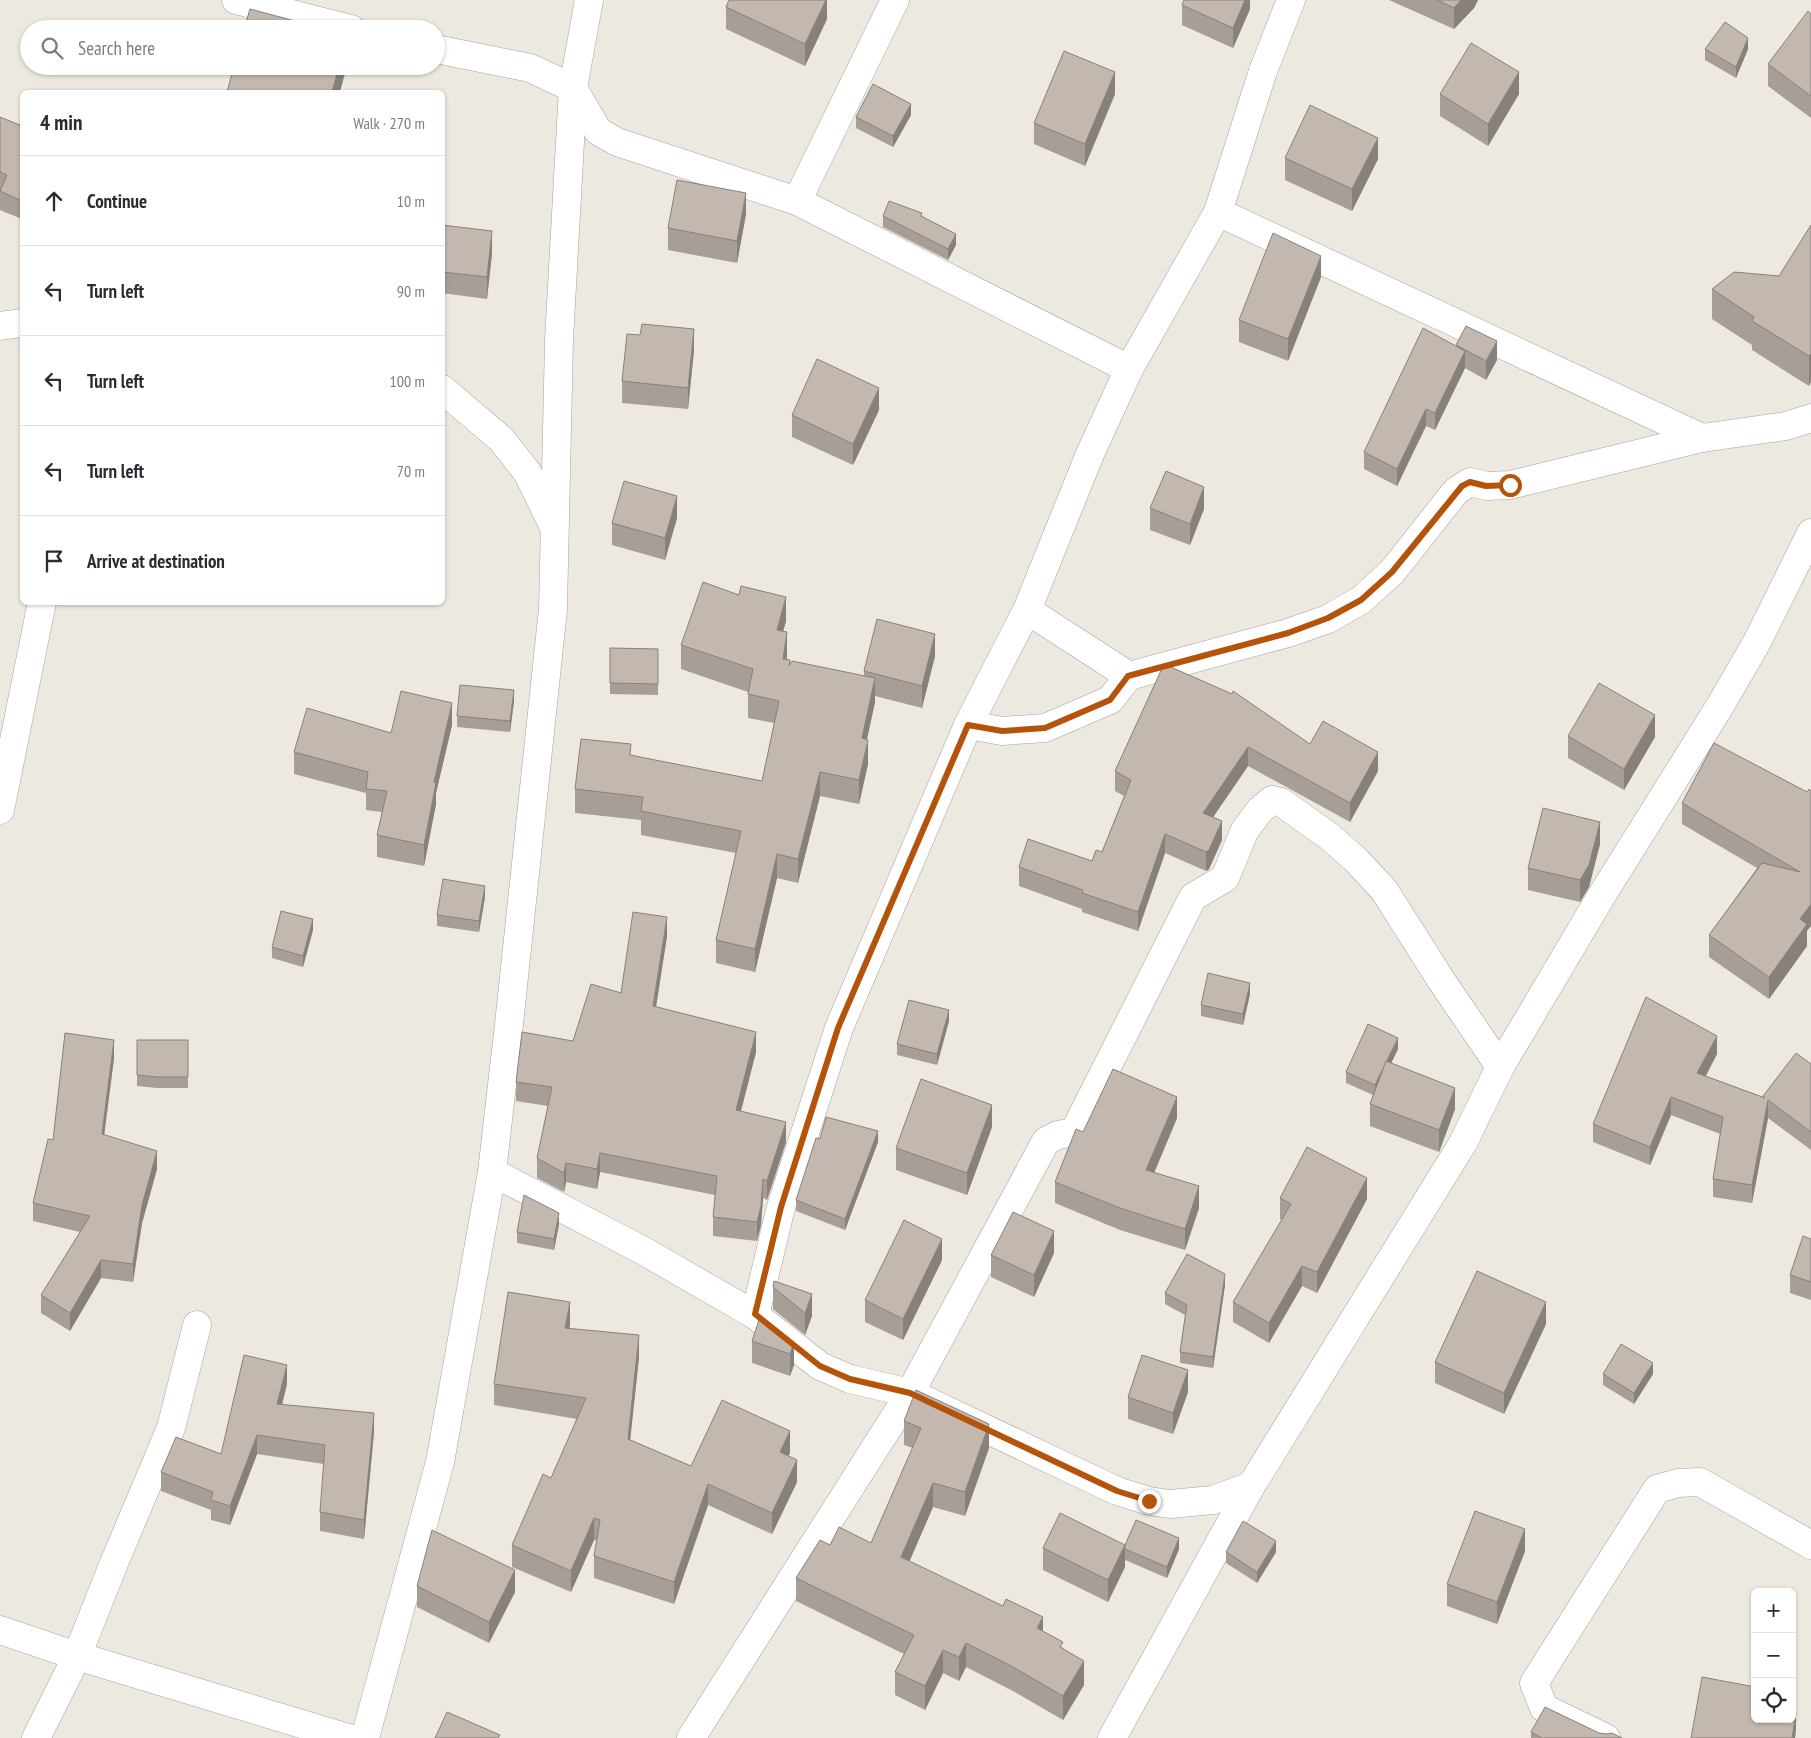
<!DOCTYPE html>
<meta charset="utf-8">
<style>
body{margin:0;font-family:"PT Sans Narrow",sans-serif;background:#f2f2f3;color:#2b2b33}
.controls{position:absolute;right:15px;bottom:15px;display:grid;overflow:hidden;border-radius:8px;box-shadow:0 1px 4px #0004}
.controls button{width:45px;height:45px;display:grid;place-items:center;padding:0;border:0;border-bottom:1px solid #e1e1e2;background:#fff;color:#2b2b33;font:25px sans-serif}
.stop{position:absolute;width:15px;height:15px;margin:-11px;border:4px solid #b45309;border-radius:50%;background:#fff}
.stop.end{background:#b45309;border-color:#fff;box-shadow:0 1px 5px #0008}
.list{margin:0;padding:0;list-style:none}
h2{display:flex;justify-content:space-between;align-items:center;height:65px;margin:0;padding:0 20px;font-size:21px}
h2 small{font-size:16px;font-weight:400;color:#7c7c81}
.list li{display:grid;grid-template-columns:32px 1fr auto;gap:15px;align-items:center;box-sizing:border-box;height:90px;padding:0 20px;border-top:1px solid #e1e1e2}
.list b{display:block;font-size:19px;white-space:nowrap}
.list em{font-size:16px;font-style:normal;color:#7c7c81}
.icon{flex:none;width:28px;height:28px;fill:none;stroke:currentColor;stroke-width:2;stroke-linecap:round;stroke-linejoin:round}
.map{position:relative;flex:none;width:1811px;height:1738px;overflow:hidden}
.search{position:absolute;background:#fff;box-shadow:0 1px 4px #0004;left:20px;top:20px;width:425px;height:55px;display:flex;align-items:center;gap:12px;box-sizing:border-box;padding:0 18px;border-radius:28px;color:#7c7c81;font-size:19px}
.panel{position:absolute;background:#fff;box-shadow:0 1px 4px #0004;left:20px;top:90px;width:425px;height:515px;border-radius:8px}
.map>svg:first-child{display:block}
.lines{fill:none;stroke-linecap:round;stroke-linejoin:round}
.minor-casing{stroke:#a2a2a2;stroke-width:29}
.minor{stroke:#fff;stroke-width:28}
.wall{fill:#a79e97}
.shaded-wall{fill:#88817b}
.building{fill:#c2b8b0;stroke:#88817b}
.route{stroke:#b45309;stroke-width:6}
</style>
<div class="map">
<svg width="1811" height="1738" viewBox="0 0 1811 1738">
<rect width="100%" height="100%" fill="#eee9e0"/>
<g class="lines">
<!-- minor casing -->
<g class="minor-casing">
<g id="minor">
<path d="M236,0L351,29"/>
<path d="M436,49L530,68L573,88L598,131L617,142L797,201L1129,369"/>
<path d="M797,201L895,0"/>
<path d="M1218,212L1702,438"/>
<path d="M0,326L22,323"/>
<path d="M442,389L501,439L527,472L553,525"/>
<path d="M1027,610L1129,676"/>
<path d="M968,725L1002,731L1045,728L1110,700L1129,676L1288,633L1328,619L1361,600L1392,572L1456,491L1470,482L1487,486L1510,485L1702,438L1786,426L1811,418"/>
<path d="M0,810L42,602"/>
<path d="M492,1172L642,1250L755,1315L820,1366L850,1379L910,1393L1117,1491L1149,1501L1170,1504L1213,1500L1251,1486"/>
<path d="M755,1315L781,1207L839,1028L968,725L1027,610L1090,454L1129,369L1218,212L1263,71L1291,0"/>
<path d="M0,1630L77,1656L348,1738"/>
<path d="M36,1738L77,1656L114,1563L171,1428L197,1325"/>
<path d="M365,1738L440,1462L492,1172L509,1024L553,609L559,340L573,88L589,0"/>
<path d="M691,1738L910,1393L1046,1141L1058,1135L1074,1132L1193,897L1225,878L1245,830L1260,810L1272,800L1281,802L1330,837L1356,860L1384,890L1441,980L1500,1067"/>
<path d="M1112,1738L1251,1486L1463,1143L1500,1067L1602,895L1720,706L1757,642L1811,533"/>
<path d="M1606,1738L1544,1708L1534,1683L1657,1489L1678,1483L1700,1482L1811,1545"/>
</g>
</g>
<!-- minor -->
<use href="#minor" class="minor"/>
</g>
<!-- wall -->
<g class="wall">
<path d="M827,0V19L805,66L726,29V7Z"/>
<path d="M1250,0V9L1233,48L1182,25V5Z"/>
<path d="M1389,0H1478L1474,8L1454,29Z"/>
<path d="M1811,14V118L1768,86V64Z"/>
<path d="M1705,49H1748L1736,78L1705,60Z"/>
<path d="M1115,94L1085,166L1034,144V123Z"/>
<path d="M1440,94H1519L1488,146L1440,116Z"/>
<path d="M911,115L893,147L856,128V117Z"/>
<path d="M0,117L22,126V219L0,210Z"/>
<path d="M1285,158L1378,159L1352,211L1285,180Z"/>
<path d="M746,214L737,263L668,250V228Z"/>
<path d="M883,216H922L956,245L948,260L883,227Z"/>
<path d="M442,225L492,253L487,299L442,293Z"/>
<path d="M1811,225L1809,386L1752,350V345L1712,319V289L1779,276Z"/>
<path d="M1321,277L1288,361L1239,342V320Z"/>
<path d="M1456,345L1497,360L1486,380L1465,368L1435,430L1426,426L1397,486L1364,469V452L1456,347Z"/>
<path d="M694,350L688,409L622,403V381Z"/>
<path d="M879,410L853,465L792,437V415Z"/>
<path d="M1150,508L1204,509L1190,545L1150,530Z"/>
<path d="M677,518L665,560L612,545V523Z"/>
<path d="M786,621L783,631L787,656L786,660L790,666L864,676V671L935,656L922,708L875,696V702L867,739L868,764L859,804L820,796L798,883L777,878L755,972L716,963V940L736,853L641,835V820L575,813V789L631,756L762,781L774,723L748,718V692L681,669V645Z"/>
<path d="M610,648L658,649V695L610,694Z"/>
<path d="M1164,664L1310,744L1378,771L1350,822L1248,766L1213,817L1222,840L1209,869L1206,871L1165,853L1138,931L1082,912V909L1019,886V867L1092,861L1102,852L1124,796L1115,791V771Z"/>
<path d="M514,701L510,732L457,727V716Z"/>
<path d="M452,725L436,793V804L424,866L377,857V835L382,812L366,810V793L294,774V752L391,733Z"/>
<path d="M1568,736L1655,737L1624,790L1568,758Z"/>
<path d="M1807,792V946L1769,999L1709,957V935L1757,868L1682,824V803Z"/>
<path d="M1600,844L1589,887L1580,902L1528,890V868Z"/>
<path d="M485,897L479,932L437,926V915Z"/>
<path d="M313,930L303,967L272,958V947Z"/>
<path d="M667,936L656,1007L756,1052L741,1111L786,1142L767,1200L763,1198L761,1225L757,1241L713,1236V1217L715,1195L600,1172L597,1189L566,1182L564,1192L537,1178V1158L548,1106L516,1101V1082L573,1041L621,993Z"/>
<path d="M1250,994L1243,1025L1201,1016V1005Z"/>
<path d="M949,1021L937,1065L897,1055V1044Z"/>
<path d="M137,1040H188V1088H157L137,1086Z"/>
<path d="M1398,1049L1391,1063L1455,1109L1439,1152L1370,1126V1104L1373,1095L1346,1083V1072Z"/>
<path d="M1717,1054L1706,1076L1763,1097L1811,1064V1150L1768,1118L1752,1203L1713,1197V1179L1720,1134L1671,1115L1650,1165L1593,1142V1124Z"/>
<path d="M114,1058L104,1135L157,1169L142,1223L133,1282L101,1278L70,1331L41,1313V1295L80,1232L33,1221V1203L53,1140Z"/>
<path d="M1177,1118L1154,1173L1199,1208L1185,1250L1120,1230L1055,1203V1182L1083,1132Z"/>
<path d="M992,1127L967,1195L896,1170V1148Z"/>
<path d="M820,1139L878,1142L845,1230L796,1211V1200Z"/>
<path d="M1280,1198L1367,1199L1317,1293L1302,1286L1269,1343L1233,1322V1302L1282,1220L1280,1219Z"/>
<path d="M559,1224L554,1250L517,1243V1232Z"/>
<path d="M1811,1239V1300L1790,1293V1275Z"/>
<path d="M1054,1253L1034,1297L991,1277V1255Z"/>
<path d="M942,1260L903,1340L865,1322V1300Z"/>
<path d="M1225,1285L1213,1368L1180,1363V1352L1185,1315L1165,1304V1293Z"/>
<path d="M773,1287L812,1316L805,1335L773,1309Z"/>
<path d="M570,1324L569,1329L639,1357L630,1440L691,1466L790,1453L788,1456L797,1482L772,1534L708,1505L674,1604L594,1578V1556L597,1541L594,1540L571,1592L512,1567V1545L551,1478L577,1419L494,1405V1384Z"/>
<path d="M1546,1324L1504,1414L1435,1383V1362Z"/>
<path d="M752,1341L794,1343V1365L790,1376L752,1363Z"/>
<path d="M1603,1374H1653L1634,1404L1603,1385Z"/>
<path d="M287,1384L282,1405L374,1432L364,1539L320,1531V1512L324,1464L257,1454L230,1525L211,1520V1510L161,1491V1472L221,1454Z"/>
<path d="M1188,1392L1173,1434L1128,1419V1397Z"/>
<path d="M904,1421L989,1448L965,1516L933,1507L909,1561L1043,1631L1063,1648L1084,1685L1063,1720L1013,1691L966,1667L959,1681L943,1673L925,1710L895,1695V1672L904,1654L796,1601V1578L830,1545L871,1543L913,1448L904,1445Z"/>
<path d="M1125,1545L1179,1549L1167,1578L1125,1560V1567L1108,1602L1043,1570V1548Z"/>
<path d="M1525,1551L1497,1624L1447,1606V1584Z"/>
<path d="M1226,1552H1276L1257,1583L1226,1563Z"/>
<path d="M417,1586L515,1592L489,1643L417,1607Z"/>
<path d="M1531,1732L1599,1733L1622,1738H1531Z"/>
</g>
<!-- shaded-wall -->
<g class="shaded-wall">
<path d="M826,0H827V19L805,66V44Z"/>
<path d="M1245,0H1250V9L1233,48V28Z"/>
<path d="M1461,0H1478L1474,8L1454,29V8Z"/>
<path d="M1748,38V49L1736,78V67Z"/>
<path d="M339,66H347L340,92H332Z"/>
<path d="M1115,72V94L1085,166V144Z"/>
<path d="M1519,72V94L1488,146V124Z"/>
<path d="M911,104V115L893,147V136Z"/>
<path d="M1378,138V159L1352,211V189Z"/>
<path d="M746,193V214L737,263V241Z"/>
<path d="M492,231V253L487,299V277Z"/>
<path d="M956,234V245L948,260V249Z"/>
<path d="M1321,256V277L1288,361V339Z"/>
<path d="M694,329V350L688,409V388Z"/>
<path d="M1497,341V360L1486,380V361Z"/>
<path d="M1465,351V368L1435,430V413Z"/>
<path d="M1811,353V382L1809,386V356Z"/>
<path d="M879,388V410L853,465V444Z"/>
<path d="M1426,409V426L1397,486V469Z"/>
<path d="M1204,487V509L1190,545V524Z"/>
<path d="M677,496V518L665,560V538Z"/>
<path d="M786,597V621L777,654V630Z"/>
<path d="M787,632V656L783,683V659Z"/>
<path d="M935,634V656L922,708V686Z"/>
<path d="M875,678V702L862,762V738Z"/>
<path d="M514,690V701L510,732V721Z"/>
<path d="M452,703V725L436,793V804L424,866V845L434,782Z"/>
<path d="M1655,715V737L1624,790V769Z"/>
<path d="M868,740V764L859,804V780Z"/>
<path d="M1248,747V766L1203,832V813Z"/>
<path d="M1378,752V771L1350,822V803Z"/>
<path d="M820,772V796L798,883V859Z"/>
<path d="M1222,821V840L1209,869L1206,871V852Z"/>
<path d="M1600,822V844L1589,887L1580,902V880Z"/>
<path d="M1165,834V853L1138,931V912Z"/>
<path d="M777,854V878L755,972V949Z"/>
<path d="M485,886V897L479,932V921Z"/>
<path d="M1811,904V926L1807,931V946L1769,999V977L1800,919Z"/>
<path d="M667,917V936L653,1026V1006Z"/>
<path d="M313,919V930L303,967V956Z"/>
<path d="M1250,983V994L1243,1025V1014Z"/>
<path d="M949,1010V1021L937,1065V1054Z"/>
<path d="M756,1032V1052L736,1130V1110Z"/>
<path d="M1717,1036V1054L1697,1091V1073Z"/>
<path d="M1398,1038V1049L1375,1096V1085Z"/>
<path d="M114,1040V1058L102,1152V1134Z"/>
<path d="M1455,1088V1109L1439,1152V1130Z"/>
<path d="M1177,1097V1118L1146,1192V1170Z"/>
<path d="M1671,1097V1115L1650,1165V1147Z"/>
<path d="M1768,1100V1118L1752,1203V1185Z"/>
<path d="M992,1105V1127L967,1195V1173Z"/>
<path d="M786,1122V1142L767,1200V1181Z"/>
<path d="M878,1131V1142L845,1230V1219Z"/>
<path d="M157,1151V1169L142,1223L133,1282V1264L142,1205Z"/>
<path d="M600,1153V1172L597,1189V1169Z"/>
<path d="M566,1163V1182L564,1192V1173Z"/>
<path d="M1367,1178V1199L1317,1293V1272Z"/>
<path d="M763,1179V1198L761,1225L757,1241V1222Z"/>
<path d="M1199,1186V1208L1185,1250V1229Z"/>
<path d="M559,1213V1224L554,1250V1239Z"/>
<path d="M1054,1231V1253L1034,1297V1275Z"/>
<path d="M942,1239V1260L903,1340V1319Z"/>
<path d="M101,1260V1278L70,1331V1313Z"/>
<path d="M1302,1266V1286L1269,1343V1323Z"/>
<path d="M1225,1274V1285L1213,1368V1357Z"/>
<path d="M812,1294V1316L805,1335V1313Z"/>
<path d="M570,1302V1324L565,1350V1328Z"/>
<path d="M1546,1302V1324L1504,1414V1393Z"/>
<path d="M639,1335V1357L628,1460V1439Z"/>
<path d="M794,1343V1365L790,1376V1354Z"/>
<path d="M1653,1363V1374L1634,1404V1393Z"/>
<path d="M287,1365V1384L277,1424V1404Z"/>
<path d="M1188,1370V1392L1173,1434V1413Z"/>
<path d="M374,1413V1432L364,1539V1520Z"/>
<path d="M989,1424V1448L965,1516V1492Z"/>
<path d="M790,1431V1453L780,1474V1452Z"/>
<path d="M257,1435V1454L230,1525V1506Z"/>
<path d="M797,1460V1482L772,1534V1513Z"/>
<path d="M933,1483V1507L901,1581V1557Z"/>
<path d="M708,1484V1505L674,1604V1582Z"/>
<path d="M594,1518V1540L571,1592V1571Z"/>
<path d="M1525,1529V1551L1497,1624V1602Z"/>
<path d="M1179,1538V1549L1167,1578V1567Z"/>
<path d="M1276,1541V1552L1257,1583V1572Z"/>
<path d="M1125,1545V1567L1108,1602V1580Z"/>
<path d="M515,1570V1592L489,1643V1622Z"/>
<path d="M1043,1617V1641L1037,1628Z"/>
<path d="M966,1643V1667L959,1681V1657Z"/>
<path d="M943,1650V1673L925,1710V1686Z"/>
<path d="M1084,1661V1685L1063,1720V1696Z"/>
<path d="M1796,1713V1731L1795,1738H1792Z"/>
</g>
<!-- building -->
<g class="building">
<path d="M729,0H826L805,44L726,7Z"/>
<path d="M1184,0H1245L1233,28L1182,5Z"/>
<path d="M1437,0H1461L1454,8Z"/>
<path d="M250,9L325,29H244Z"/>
<path d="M1808,11L1811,14V96L1768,64Z"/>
<path d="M1725,22L1748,38L1736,67L1705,49Z"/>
<path d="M1471,43L1519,72L1488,124L1440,94Z"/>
<path d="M1064,51L1115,72L1085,144L1034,123Z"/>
<path d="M234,66H339L332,92H227Z"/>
<path d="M873,84L911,104L893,136L856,117Z"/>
<path d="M1310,105L1378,138L1352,189L1285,158Z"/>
<path d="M0,117L22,126V201L0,191L7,175L0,172Z"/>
<path d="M677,180L746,193L737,241L668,228Z"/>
<path d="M889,201L922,213L921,216L956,234L948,249L883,216Z"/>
<path d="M442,225L492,231L487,277L442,272Z"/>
<path d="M1811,225V353L1809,356L1752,321L1754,317L1712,289L1734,272L1779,276Z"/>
<path d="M1273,233L1321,256L1288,339L1239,320Z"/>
<path d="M642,324L694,329L688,388L622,381L627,334L640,335Z"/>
<path d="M1466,326L1497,341L1486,361L1456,345Z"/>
<path d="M1423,328L1465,351L1435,413L1426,409L1397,469L1364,452Z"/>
<path d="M817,359L879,388L853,444L792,415Z"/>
<path d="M1166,471L1204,487L1190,524L1150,508Z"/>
<path d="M624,481L677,496L665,538L612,523Z"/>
<path d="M703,582L739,595L741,586L786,597L777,630L787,632L783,659L790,660L789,666L792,661L875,678L862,738L868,740L859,780L820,772L798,859L777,854L755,949L716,940L741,831L641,811L643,797L575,789L581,739L631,744L630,755L762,781L779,701L748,694L753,669L681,645Z"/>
<path d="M877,619L935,634L922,686L864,671Z"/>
<path d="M610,648L658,649V684L610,683Z"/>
<path d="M1164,664L1232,694L1233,691L1310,744L1323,721L1378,752L1350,803L1248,747L1203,813L1222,821L1209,850L1206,852L1165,834L1138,912L1082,893L1083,890L1019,867L1028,839L1092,861L1096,850L1102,852L1131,780L1115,771Z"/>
<path d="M1599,683L1655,715L1624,769L1568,736Z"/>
<path d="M460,685L514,690L510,721L457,716Z"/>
<path d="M401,691L452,703L434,782L436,783L424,845L377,835L387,791L366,789L368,772L294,752L307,708L391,733Z"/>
<path d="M1714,743L1807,792L1809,789L1811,791V904L1800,919L1807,924L1769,977L1709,935L1762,863L1800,872L1682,803Z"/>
<path d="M1543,808L1600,822L1589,865L1580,880L1528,868Z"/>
<path d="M443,879L485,886L479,921L437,915Z"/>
<path d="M281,911L313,919L303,956L272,947Z"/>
<path d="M633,912L667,917L653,1006L756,1032L736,1110L786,1122L767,1181L763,1179L761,1206L757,1222L713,1217L717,1176L600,1153L597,1169L566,1163L564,1173L537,1158L552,1087L516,1082L522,1032L573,1041L591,984L621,993Z"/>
<path d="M1208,973L1250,983L1243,1014L1201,1005Z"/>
<path d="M1646,997L1717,1036L1697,1073L1765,1098L1763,1096L1796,1053L1811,1064V1132L1768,1100L1752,1185L1713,1179L1723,1117L1671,1097L1650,1147L1593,1124Z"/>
<path d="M909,1000L949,1010L937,1054L897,1044Z"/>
<path d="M1368,1024L1398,1038L1375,1085L1346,1072Z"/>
<path d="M65,1033L114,1040L102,1134L157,1151L142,1205L133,1264L101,1260L70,1313L41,1295L90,1216L33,1203L48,1139L53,1140Z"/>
<path d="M137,1040H188V1077H157L137,1075Z"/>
<path d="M1386,1061L1455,1088L1439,1130L1370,1104Z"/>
<path d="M1113,1069L1177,1097L1146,1170L1199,1186L1185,1229L1120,1208L1055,1182L1076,1129L1083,1132Z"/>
<path d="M921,1079L992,1105L967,1173L896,1148Z"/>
<path d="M826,1117L878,1131L845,1219L796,1200L816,1138L820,1139Z"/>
<path d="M1307,1147L1367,1178L1317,1272L1302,1266L1269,1323L1233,1302L1291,1204L1280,1198Z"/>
<path d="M524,1195L559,1213L554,1239L517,1232Z"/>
<path d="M1013,1212L1054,1231L1034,1275L991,1255Z"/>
<path d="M904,1220L942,1239L903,1319L865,1300Z"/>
<path d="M1803,1236L1811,1239V1282L1790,1275Z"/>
<path d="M1187,1254L1225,1274L1213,1357L1180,1352L1187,1305L1165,1293Z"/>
<path d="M1477,1271L1546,1302L1504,1393L1435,1362Z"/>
<path d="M774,1281L812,1294L805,1313L773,1287Z"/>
<path d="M508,1292L570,1302L565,1328L639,1335L628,1439L691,1466L722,1400L790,1431L780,1452L797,1460L772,1513L708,1484L674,1582L594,1556L600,1520L594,1518L571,1571L512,1545L543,1474L551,1478L586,1398L494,1384Z"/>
<path d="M760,1317L794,1343L790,1354L752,1341Z"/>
<path d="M1621,1344L1653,1363L1634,1393L1603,1374Z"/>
<path d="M244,1355L287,1365L277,1404L374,1413L364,1520L320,1512L325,1445L257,1435L230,1506L211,1500L213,1492L161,1472L176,1437L221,1454Z"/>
<path d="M1142,1355L1188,1370L1173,1413L1128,1397Z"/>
<path d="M916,1390L989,1424L965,1492L933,1483L901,1557L1003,1606L1006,1599L1043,1617L1037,1628L1063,1642L1060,1647L1084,1661L1063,1696L1013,1667L966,1643L959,1657L943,1650L925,1686L895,1672L914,1635L796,1578L820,1540L830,1545L839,1527L871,1543L921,1428L904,1421Z"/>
<path d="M1475,1511L1525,1529L1497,1602L1447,1584Z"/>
<path d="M1060,1513L1125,1545L1108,1580L1043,1548Z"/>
<path d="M1136,1520L1179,1538L1167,1567L1125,1549V1545Z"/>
<path d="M1243,1521L1276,1541L1257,1572L1226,1552Z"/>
<path d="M432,1530L515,1570L489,1622L417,1586Z"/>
<path d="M1702,1677L1755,1687V1719H1792V1712L1796,1713L1792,1738H1691Z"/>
<path d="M1545,1707L1599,1733L1607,1734L1612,1733L1622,1738H1542L1531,1732Z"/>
<path d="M447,1712L500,1735L498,1738H435Z"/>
</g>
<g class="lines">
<!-- route -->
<path class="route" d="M1149,1501L1117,1491L910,1393L850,1379L820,1366L755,1314L781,1207L838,1028L968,725L1002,731L1045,728L1110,700L1128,676L1288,633L1328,618L1361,600L1392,572L1462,486L1470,482L1486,486L1510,485"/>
</g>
</svg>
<div class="controls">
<button>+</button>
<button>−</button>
<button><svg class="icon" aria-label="locate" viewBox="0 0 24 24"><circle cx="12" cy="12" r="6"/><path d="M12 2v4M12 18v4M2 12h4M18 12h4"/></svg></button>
</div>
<div class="stop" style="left:1510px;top:485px"></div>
<div class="stop end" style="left:1149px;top:1501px"></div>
<div class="search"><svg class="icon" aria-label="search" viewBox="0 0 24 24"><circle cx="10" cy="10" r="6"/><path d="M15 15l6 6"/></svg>Search here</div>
<section class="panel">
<h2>4 min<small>Walk · 270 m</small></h2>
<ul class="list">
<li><svg class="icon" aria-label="ahead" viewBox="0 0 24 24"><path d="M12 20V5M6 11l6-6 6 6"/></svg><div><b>Continue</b></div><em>10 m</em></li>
<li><svg class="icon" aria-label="left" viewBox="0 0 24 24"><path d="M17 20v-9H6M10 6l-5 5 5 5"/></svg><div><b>Turn left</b></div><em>90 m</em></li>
<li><svg class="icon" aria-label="left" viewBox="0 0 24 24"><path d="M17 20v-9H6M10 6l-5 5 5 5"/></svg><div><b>Turn left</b></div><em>100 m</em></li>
<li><svg class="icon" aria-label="left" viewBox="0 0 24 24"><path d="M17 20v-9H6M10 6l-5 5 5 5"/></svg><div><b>Turn left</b></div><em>70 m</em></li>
<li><svg class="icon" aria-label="arrive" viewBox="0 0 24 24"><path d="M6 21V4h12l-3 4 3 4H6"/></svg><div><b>Arrive at destination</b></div></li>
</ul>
</section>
</div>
